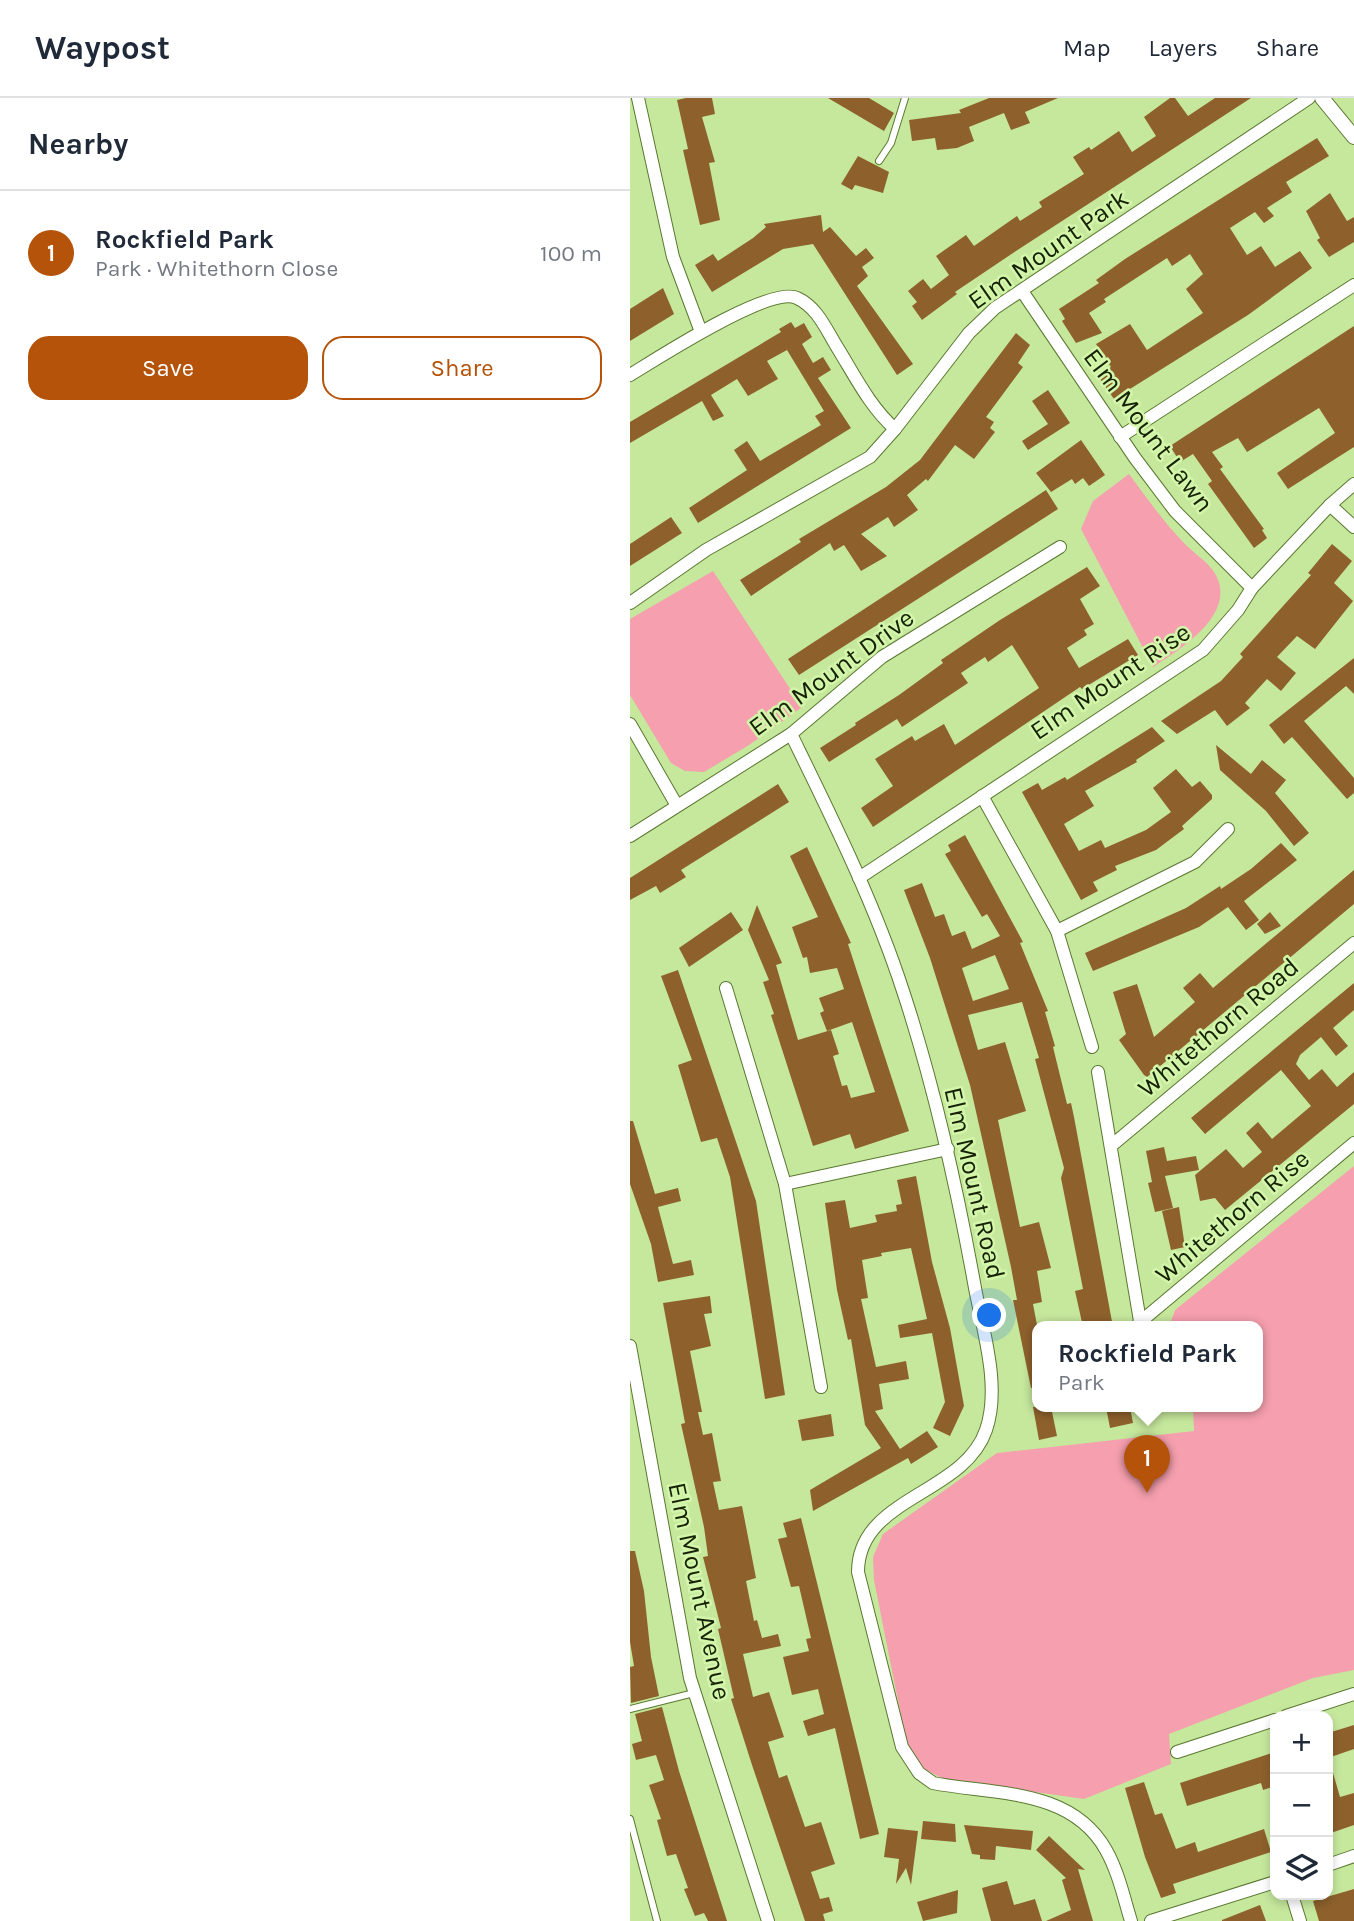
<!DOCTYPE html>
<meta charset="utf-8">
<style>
body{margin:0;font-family:Karla,sans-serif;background:#f2f2f3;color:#1f2937}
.controls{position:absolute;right:21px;bottom:21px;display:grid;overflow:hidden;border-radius:14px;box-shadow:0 4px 10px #0003}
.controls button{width:63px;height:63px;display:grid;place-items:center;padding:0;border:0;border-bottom:2px solid #e0e1e3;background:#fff;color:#1f2937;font:35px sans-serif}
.you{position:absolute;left:360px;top:1218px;width:24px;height:24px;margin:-18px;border:5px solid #fff;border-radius:50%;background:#1a73e8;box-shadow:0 0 0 10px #1a73e833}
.badge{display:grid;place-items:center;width:46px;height:46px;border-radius:50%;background:#b45309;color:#fff;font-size:23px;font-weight:700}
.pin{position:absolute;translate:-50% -58px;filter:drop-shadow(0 2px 4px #0008)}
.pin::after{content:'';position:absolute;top:37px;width:24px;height:21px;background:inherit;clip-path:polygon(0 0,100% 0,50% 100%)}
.popup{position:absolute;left:402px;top:1223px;width:231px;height:91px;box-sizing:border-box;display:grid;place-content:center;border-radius:14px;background:#fff;filter:drop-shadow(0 2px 5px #0005);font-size:23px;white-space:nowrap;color:#747a83}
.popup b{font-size:26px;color:#1f2937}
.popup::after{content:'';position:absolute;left:50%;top:100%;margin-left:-14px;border:14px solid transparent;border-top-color:#fff}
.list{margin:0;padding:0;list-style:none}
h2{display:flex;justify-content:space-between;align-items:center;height:91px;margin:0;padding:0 28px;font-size:30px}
h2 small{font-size:23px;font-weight:400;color:#747a83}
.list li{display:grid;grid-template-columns:46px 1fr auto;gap:21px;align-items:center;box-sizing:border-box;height:126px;padding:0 28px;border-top:2px solid #e0e1e3}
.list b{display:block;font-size:26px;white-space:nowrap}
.list p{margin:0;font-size:23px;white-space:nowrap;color:#747a83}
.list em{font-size:23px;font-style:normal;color:#747a83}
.actions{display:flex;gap:14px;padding:21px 28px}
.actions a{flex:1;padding:16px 0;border:2px solid #b45309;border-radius:21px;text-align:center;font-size:24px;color:#b45309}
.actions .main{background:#b45309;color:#fff}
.icon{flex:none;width:38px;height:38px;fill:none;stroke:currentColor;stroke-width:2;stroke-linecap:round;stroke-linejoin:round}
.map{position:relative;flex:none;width:724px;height:1823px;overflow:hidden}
header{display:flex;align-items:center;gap:42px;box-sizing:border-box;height:98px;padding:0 35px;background:#fff;border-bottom:2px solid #e0e1e3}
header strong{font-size:33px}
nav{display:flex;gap:38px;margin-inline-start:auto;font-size:24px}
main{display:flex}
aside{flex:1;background:#fff}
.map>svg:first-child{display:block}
.green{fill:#f69fae}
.building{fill:#8e612c;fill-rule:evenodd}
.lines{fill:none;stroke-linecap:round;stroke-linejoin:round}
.service-casing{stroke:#5a7830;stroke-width:8}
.minor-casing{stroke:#5a7830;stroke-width:14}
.tertiary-casing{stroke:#5a7830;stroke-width:16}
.service{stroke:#fff;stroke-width:6}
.minor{stroke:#fff;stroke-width:12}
.tertiary{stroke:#fff;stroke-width:14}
.labels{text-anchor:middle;stroke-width:5;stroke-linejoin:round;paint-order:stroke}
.street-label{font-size:26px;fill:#162205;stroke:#d3f6aa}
</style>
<header>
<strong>Waypost</strong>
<nav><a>Map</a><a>Layers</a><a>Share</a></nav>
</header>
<main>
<aside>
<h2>Nearby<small></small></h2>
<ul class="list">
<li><span class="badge">1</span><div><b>Rockfield Park</b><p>Park · Whitethorn Close</p></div><em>100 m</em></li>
</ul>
<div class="actions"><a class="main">Save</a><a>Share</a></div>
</aside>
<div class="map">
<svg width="724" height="1823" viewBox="0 0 724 1823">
<rect width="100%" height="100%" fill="#c6e89d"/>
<!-- green -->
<g class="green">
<path d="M499,376C516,399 533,423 553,444C562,454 577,463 584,474C610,514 551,551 523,569L451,431L463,403Z"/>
<path d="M83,473L172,609L119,647L74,674L55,673L41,665L0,597V521Z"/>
<path d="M724,1068V1572L683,1580L539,1636L541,1666L454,1701L314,1681L292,1670L277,1648L244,1482L243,1459L253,1436L367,1355L564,1333L563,1309H627V1229H539L545,1212Z"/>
</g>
<!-- building -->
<g class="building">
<path d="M56,0H82L85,16L72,19L85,64L79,65L90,122L70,127L53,52L58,51L47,2Z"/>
<path d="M198,0H239L264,15L254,33Z"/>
<path d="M359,0H428L395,14L400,25L381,32L374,15L339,29L344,43L327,50L307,52L305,40L282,43L279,22L331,15L329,12Z"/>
<path d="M540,0H545L558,18L585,0H621L386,153L325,194L327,196L292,222L282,208L287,204L278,193L293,181L301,191L319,177L306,158L336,137L344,148L387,118L390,123L412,109L409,104L454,76L443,59L459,49L461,52L489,33L502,54L526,38L514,19Z"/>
<path d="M687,40L699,58L656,84L662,94L637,110L644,118L634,125L625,114L600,130L617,157L631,148L645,169L670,153L682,170L618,217L484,301L468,278L481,269L466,246L500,226L517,252L573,215L556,191L573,176L560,156L542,168L537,160L474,201L476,204L459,215L472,235L446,245L432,223L435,221L429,211L469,185L466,182L495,161Z"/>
<path d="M228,58L259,74L253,95L225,87L222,92L211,86Z"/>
<path d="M700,95L717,123L724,119V144L699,159L687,142L690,140L676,113Z"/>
<path d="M191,117L193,134L200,129L226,158L236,150L244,160L232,169L238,178L227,188L283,266L267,277L183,146L153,151L82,194L65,167L83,156L88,163L123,140L136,129L134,126Z"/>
<path d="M33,190L44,216L0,243V211Z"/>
<path d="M161,224L165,230L174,225L182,239L172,246L183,265L193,259L201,272L188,280L221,330L68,425L59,410L117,372L104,352L117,343L130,363L191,327L185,318L194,313L157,252L137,263L148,281L118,298L107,281L81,297L94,318L83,323L72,303L0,345V324L151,234L149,231Z"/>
<path d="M724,228V349L658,391L647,375L705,335L689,310L617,354L608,340L582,354L593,369L590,371L634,431L632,432L637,440L624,450L578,386L582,383L563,356L550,364L540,348Z"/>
<path d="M386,235L400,247L388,265L393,269L356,319L364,324L360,330L365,334L344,361L325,347L298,383L296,381L277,397L288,412L264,429L258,419L231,436L257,458L231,473L214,447L204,453L200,445L121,498L110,482L171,444L169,441L256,389L290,362Z"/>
<path d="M418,292L440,325L398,352L392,343L418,326L402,303Z"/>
<path d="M451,342L475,377L459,388L453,380L445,386L442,381L421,394L406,375Z"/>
<path d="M416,392L428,411L169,577L158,561Z"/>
<path d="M41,419L52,435L0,468V446Z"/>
<path d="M702,446L722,463L704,485L723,503L685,551L667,538L647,559L666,575L651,593L637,581L615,605L620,610L597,628L585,612L547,636L531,623L591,583L613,559L610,556L681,477L678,475Z"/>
<path d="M457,469L470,488L450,501L464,526L454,532L457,537L437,550L449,570L498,541L508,557L452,591L450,589L243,729L231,710L263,688L245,661L282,638L285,643L314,626L325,647L409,590L382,547L358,564L355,559L331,575L338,585L272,629L267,621L199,664L190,650L226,627L225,625L269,597L313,565L311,562L370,522Z"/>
<path d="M724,560V596L716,588L674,623L724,680V695L717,701L662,639L654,646L639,627Z"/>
<path d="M522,629L535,643L506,662L507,664L455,693L464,708L434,726L449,753L471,742L475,750L516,732L541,714L523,690L546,671L562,689L570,683L582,697V701L552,728L554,731L526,752L485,768L487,772L463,784L468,793L451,802L392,694L408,685L412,692L435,679L437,682Z"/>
<path d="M586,647L621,676L632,662L656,682L645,695L679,735L664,748L636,713L590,672Z"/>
<path d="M148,686L159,704L51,772L56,779L30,795L26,788L0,802V780Z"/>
<path d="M335,737L393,844L390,845L418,913L415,914L425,948L423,949L437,1006L441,1005L444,1019L483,1229H453L445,1193L453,1191L431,1080L434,1070L405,961L409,960L392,904L338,917L348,952L375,944L396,1013L368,1022L390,1129L409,1124L421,1170L407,1173L412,1204L403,1206L407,1227V1289L401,1290L383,1202H387L381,1169L340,987L300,860L274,792L292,785L305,819L314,816L322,838L335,833L342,851L370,838L357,816L352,819L315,756L321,753L318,747ZM365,857L379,891L343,903L332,870Z"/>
<path d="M651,745L667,762L614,803L629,822L616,832L598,809L569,829L463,873L455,855L556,810L590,788L591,791L621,771Z"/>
<path d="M177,749L221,845L218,846L279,1033L225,1051L220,1036L183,1048L141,917L144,916L133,884L139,882L118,832L127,807L152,865L146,867L168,942L201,932L209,956L203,958L212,988L217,987L221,1000L245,994L222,924L197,933L190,915L194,913L189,900L214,891L207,870L180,875L177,859L173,860L162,829L188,819L160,758Z"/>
<path d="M724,772V806L517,979L514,977L489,942L496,936L483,894L507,886L524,939L565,904L553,890L570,875L583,890Z"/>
<path d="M101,814L113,832L59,869L49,850Z"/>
<path d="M640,814L651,828L635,836L627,826Z"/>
<path d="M48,872L126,1103L155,1297L135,1301L100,1079L87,1040L71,1044L48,967L62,962L31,878Z"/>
<path d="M724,885V912L703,930L718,948L706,958L691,939L670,957L666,966L679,982L692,971L707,989L724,974V1006L595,1112L585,1100L570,1103L565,1077L596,1051L613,1070L632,1054L616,1035L628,1024L642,1041L681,1008L651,972L575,1036L561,1020Z"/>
<path d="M0,1023H3L25,1096L48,1090L51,1103L28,1109L43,1166L61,1162L64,1177L28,1184L21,1146L0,1086Z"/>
<path d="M534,1049L537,1063L566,1058L569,1072L535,1078L543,1110L525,1114L518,1085L522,1084L516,1053Z"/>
<path d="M286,1078L302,1164L320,1230L334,1308L320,1338L303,1330L315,1304L302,1235L270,1240L268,1227L297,1221L281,1150L251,1155L252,1158L232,1162L238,1200L231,1201L246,1269L276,1263L279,1281L249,1286L253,1311L245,1313L270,1351L297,1333L308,1349L281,1366L278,1360L183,1413L180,1392L251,1350L235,1327L221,1241L218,1242L207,1192L195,1105L215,1102L220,1130L247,1124L245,1117L267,1113L266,1107L272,1106L267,1082Z"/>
<path d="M549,1109L555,1149L541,1152L532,1113Z"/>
<path d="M80,1198L82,1215L74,1216L81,1248L60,1253L72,1314H68L73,1337L82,1335L91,1383L83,1384L89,1412L112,1408L126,1480L116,1483L124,1523L127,1522L132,1540L148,1536L151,1548L113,1556L123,1599L139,1594L154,1639L138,1644L149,1680L157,1677L175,1729L191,1724L205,1766L181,1774L190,1801L199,1799L203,1813L193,1816L195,1823H175L122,1667L101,1601L104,1600L88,1531L91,1530L73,1459L78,1458L74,1429L51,1326L55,1325L33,1205Z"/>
<path d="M403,1309H421L427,1338L409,1342Z"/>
<path d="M476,1309H500L503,1325L480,1330Z"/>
<path d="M201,1316L204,1338L172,1343L168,1322Z"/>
<path d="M171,1420L249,1736L230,1741L205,1630L178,1638L173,1623L194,1616L188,1591L162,1597L153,1559L179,1553L176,1541L181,1540L169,1488L161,1489L148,1441L157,1439L153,1425Z"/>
<path d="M0,1453H5L14,1493L21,1559L29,1598L1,1605L0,1569L4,1568L0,1544Z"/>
<path d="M32,1609L49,1673L97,1823H78L74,1815L65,1818L54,1791L58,1790L46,1756L37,1758L27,1722L31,1721L19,1687L34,1682L26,1657L6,1662L2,1646L12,1643L5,1616Z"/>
<path d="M724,1627V1651L698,1660V1635Z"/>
<path d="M645,1654V1688L633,1692L631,1685L557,1708L550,1685Z"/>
<path d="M698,1668H701L710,1699L724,1695V1727L698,1736Z"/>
<path d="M514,1684L525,1717L532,1715L546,1751L565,1744L568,1754L634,1731L641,1754L543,1786L546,1795L531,1800L515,1759L495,1690Z"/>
<path d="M293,1723L325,1726L326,1744L291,1741Z"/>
<path d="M334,1727L403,1733L401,1752L366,1748L365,1762L350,1761V1757L342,1756Z"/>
<path d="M258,1730L288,1733L281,1787L276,1770L266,1786L269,1761L254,1759Z"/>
<path d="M419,1738L455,1772L448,1771L463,1823H416L441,1812L432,1782L436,1780L406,1752Z"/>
<path d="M377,1783L384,1807L405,1801L412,1823H361L352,1790Z"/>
<path d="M724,1791V1823H689L683,1803Z"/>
<path d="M328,1792L327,1815L293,1823L287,1804Z"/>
<path d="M630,1807L636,1823H592V1822Z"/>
</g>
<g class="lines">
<!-- service casing -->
<g class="service-casing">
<g id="service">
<path d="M249,63L261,45L275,0"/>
<path d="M0,1611L64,1595"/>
<path d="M0,1721L27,1823"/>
</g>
</g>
<!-- minor casing -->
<g class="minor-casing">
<g id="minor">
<path d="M8,0L43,159L71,234"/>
<path d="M392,193L505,360L545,413L622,490"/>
<path d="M0,277C28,260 140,187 167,200C187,209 196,231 207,249C225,278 240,309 265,331"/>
<path d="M490,339L724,187"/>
<path d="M700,407L724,429"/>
<path d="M0,505L76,452L240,359L265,331L339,235L365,210L679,0"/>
<path d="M0,626L46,706"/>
<path d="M161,636C202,720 244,804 273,893C305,990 327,1090 345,1190C353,1233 371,1289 356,1332C334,1397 228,1399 228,1474L272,1649L289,1675L303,1685C365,1697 441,1690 476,1752C488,1773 494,1800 501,1823"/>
<path d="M352,698L427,833L462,949"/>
<path d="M0,738L161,636L252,559L430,449"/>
<path d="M229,780L573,552L608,512L622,490L700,407L724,386"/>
<path d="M427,833L565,764L598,731"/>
<path d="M96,890L155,1086L191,1289"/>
<path d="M468,974L511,1229"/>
<path d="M481,1048L724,845"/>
<path d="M155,1086L318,1051"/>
<path d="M509,1225L724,1045"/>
<path d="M0,1248L60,1580L138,1823"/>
<path d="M656,1618L724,1596"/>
<path d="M547,1654L645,1622"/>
<path d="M698,1767L724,1758"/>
<path d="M662,1797L670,1823"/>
<path d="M521,1823L645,1784"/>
</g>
</g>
<!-- tertiary casing -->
<g class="tertiary-casing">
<path id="tertiary" d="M692,0L724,39"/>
</g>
<!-- service -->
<use href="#service" class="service"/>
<!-- minor -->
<use href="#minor" class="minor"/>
<!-- tertiary -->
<use href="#tertiary" class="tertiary"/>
</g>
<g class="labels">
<!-- street labels -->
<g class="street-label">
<text transform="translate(418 151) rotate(-35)" y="9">Elm Mount Park</text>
<text transform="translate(519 332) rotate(53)" y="9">Elm Mount Lawn</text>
<text transform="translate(201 574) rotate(-36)" y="9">Elm Mount Drive</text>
<text transform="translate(480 583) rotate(-34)" y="9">Elm Mount Rise</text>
<text transform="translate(588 929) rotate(-40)" y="9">Whitethorn Road</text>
<text transform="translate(345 1085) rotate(77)" y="9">Elm Mount Road</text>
<text transform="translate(602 1118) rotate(-40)" y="9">Whitethorn Rise</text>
<text transform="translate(70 1493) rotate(78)" y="9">Elm Mount Avenue</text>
</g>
</g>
</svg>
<div class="controls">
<button>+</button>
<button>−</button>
<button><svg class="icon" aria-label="layers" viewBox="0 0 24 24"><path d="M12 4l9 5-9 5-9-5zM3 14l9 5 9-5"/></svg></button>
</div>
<div class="you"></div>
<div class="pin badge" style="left:517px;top:1395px">1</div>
<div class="popup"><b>Rockfield Park</b>Park</div>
</div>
</main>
